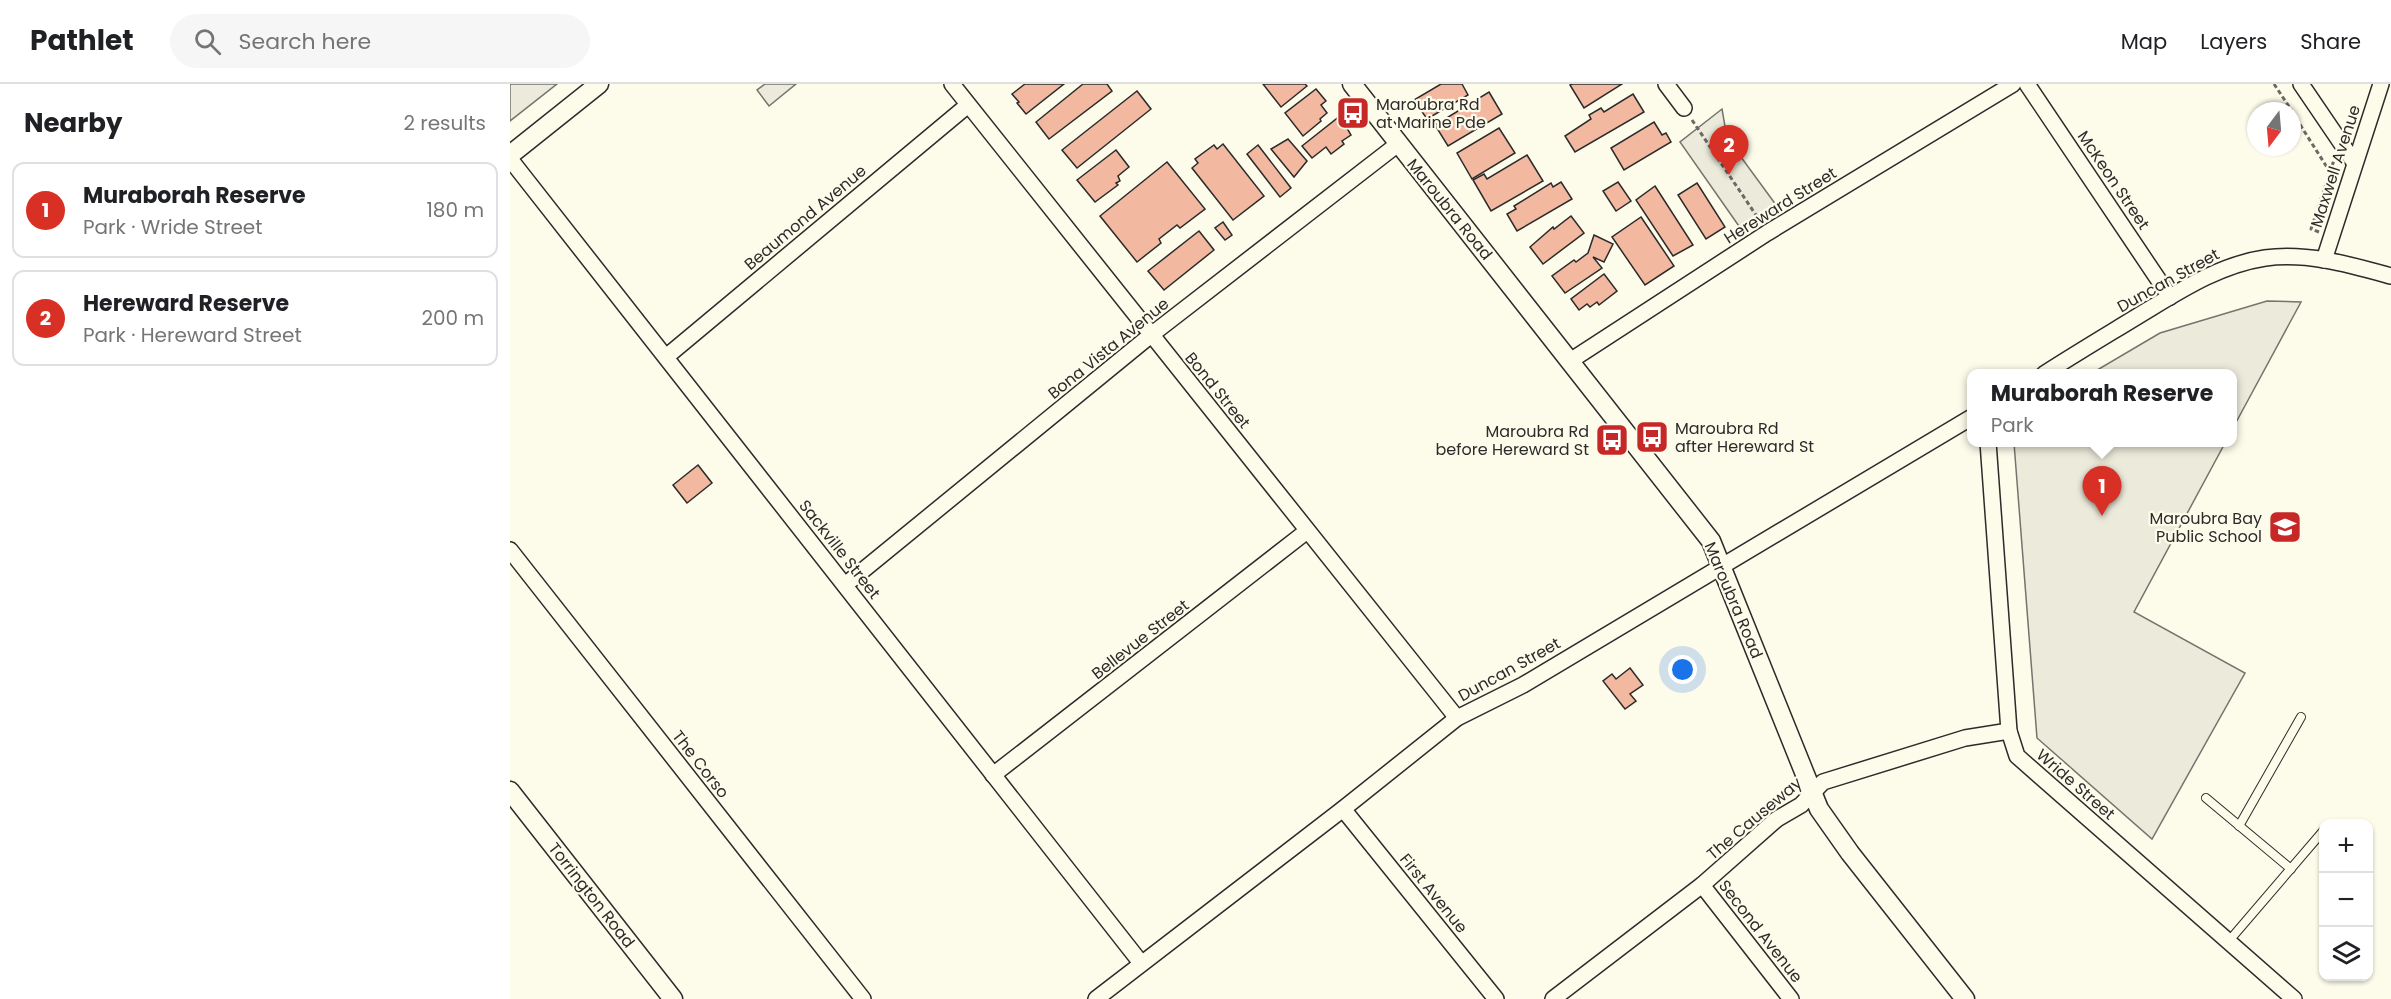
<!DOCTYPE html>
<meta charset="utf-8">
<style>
body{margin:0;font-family:Poppins,sans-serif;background:#f6f6f6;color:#202124}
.controls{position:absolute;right:18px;bottom:18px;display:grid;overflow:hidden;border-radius:12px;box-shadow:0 2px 4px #0004}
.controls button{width:54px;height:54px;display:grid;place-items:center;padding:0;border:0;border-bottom:2px solid #e0e0e0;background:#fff;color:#202124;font:30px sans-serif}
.compass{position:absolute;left:1737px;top:18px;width:54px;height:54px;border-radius:50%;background:#fff;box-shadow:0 2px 4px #0004;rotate:196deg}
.you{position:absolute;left:1173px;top:586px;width:21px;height:21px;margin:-15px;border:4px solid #fff;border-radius:50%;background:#1a73e8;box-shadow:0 0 0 9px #1a73e833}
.badge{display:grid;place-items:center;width:39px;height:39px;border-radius:50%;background:#d93025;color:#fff;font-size:20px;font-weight:700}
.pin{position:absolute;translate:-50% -50px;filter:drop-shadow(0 2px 3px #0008)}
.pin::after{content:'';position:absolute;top:32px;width:21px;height:18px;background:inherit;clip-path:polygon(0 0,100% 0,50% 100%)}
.popup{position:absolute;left:1457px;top:285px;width:270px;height:78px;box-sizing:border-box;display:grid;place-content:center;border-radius:12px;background:#fff;filter:drop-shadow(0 2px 4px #0005);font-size:20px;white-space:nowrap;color:#757577}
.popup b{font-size:22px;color:#202124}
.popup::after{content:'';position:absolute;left:50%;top:100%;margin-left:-12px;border:12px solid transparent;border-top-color:#fff}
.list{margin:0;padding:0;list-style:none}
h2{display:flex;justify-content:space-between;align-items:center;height:78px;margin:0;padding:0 24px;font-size:26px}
h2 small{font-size:20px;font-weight:400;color:#757577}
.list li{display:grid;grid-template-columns:39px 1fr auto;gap:18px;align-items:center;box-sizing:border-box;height:96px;margin:0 12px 12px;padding:0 12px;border:2px solid #e0e0e0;border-radius:12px}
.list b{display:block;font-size:22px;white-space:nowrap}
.list p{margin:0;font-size:20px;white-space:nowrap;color:#757577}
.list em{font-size:20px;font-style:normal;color:#757577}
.icon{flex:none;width:33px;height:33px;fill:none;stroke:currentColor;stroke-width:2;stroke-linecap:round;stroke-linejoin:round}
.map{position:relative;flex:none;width:1881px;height:915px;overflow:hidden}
header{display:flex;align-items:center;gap:36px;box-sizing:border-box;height:84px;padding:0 30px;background:#fff;border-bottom:2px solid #e0e0e0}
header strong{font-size:28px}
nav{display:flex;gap:33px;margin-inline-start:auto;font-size:21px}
.search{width:420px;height:54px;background:#f6f6f6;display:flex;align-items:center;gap:15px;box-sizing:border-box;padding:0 21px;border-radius:33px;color:#757577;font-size:22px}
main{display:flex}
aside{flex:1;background:#fff}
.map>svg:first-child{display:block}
.green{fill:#ecebdb;stroke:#74746e;stroke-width:1.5}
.building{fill:#f2b8a0;stroke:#2b2b2b;stroke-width:1.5}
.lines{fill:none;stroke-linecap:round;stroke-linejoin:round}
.service-casing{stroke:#2b2b2b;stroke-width:10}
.minor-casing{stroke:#2b2b2b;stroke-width:18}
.tertiary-casing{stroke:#2b2b2b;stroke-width:21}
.path{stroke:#6a6964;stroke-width:3;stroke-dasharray:4.5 3;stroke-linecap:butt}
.service{stroke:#fdfbea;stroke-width:8}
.minor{stroke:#fdfbea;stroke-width:15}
.tertiary{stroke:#fdfbea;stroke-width:18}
.labels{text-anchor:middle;stroke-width:4.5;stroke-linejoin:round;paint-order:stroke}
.poi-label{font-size:16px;fill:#2b2b2b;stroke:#fdfbea;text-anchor:start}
.street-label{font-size:16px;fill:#2b2b2b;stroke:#fdfbea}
</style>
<header>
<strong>Pathlet</strong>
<div class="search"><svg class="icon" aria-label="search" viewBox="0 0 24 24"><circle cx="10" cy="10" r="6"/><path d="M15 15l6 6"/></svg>Search here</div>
<nav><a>Map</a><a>Layers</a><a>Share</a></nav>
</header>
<main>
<aside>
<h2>Nearby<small>2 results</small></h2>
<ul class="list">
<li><span class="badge">1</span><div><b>Muraborah Reserve</b><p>Park · Wride Street</p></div><em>180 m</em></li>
<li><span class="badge">2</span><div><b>Hereward Reserve</b><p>Park · Hereward Street</p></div><em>200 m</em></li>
</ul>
</aside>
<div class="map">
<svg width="1881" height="915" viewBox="0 0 1881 915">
<rect width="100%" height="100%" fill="#fdfbea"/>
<!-- green -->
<g class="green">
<path d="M0,0H47L0,37Z"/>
<path d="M255,0H286L259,22L247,6Z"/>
<path d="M1212,25L1217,54L1269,125L1250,138L1231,145L1170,58Z"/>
<path d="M1757,217L1791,218L1723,344L1722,290L1582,289L1650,249Z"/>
<path d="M1504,359H1715L1624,528L1735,589L1642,755L1527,654Z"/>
</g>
<!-- building -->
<g class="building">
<path d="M515,0H554L516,30L507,19L509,18L502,10Z"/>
<path d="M573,0H597L602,7L539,55L526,38Z"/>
<path d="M753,0H795L797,2L771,23Z"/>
<path d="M931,0H952L958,11L917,35L904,16Z"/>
<path d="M1062,0H1112L1074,24L1060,1Z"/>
<path d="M806,5L816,17L811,21L817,29L810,35L811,37L793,52L775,29Z"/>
<path d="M627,7L641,25L567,84L552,66Z"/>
<path d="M979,8L992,30L938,62L925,41Z"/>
<path d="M1123,10L1134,28L1065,68L1055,52L1081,35L1079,31L1091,24L1094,28Z"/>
<path d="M830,32L841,51L832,57L834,60L821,70L816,63L802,74L792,62Z"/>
<path d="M1144,38L1152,51L1156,49L1161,58L1114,86L1101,64Z"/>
<path d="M989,44L1005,69L962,95L947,69Z"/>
<path d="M778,55L797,77L784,93L761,65Z"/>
<path d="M713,60L754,112L723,136L682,84L688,79L685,75L704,61L707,65Z"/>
<path d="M748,61L781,104L770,113L737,70Z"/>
<path d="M606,66L619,83L608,92L610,97L606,99L608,101L585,118L567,96Z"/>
<path d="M1017,71L1033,97L981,127L963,96L974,90L977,95Z"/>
<path d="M657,78L695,125L670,144L667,141L649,155L651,159L627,178L590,132Z"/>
<path d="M1051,98L1062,115L1007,147L997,130L1006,125L1004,122L1041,99L1043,103Z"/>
<path d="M1108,98L1121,117L1106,127L1093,107Z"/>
<path d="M1187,99L1215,143L1196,155L1168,111Z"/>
<path d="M1145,102L1183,161L1163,172L1126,116Z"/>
<path d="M1061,132L1074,149L1033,180L1020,163L1043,143L1044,145Z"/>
<path d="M1131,133L1164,182L1135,201L1102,153Z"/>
<path d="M713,138L722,151L715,156L705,144Z"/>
<path d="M689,147L704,166L654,206L638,187Z"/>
<path d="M1084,151L1103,160L1094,178L1083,173L1092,184L1055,209L1042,192L1064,176L1066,178L1078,169Z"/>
<path d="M1094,190L1107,207L1089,221L1087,218L1080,223L1077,220L1069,226L1061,215Z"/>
<path d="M188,381L202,399L177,419L163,401Z"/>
<path d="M1120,584L1133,601L1120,610L1126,617L1115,625L1093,597L1102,590L1106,595Z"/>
</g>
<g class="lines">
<!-- service casing -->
<g class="service-casing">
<g id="service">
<path d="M1696,714L1781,785"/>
<path d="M1729,742L1791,633"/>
<path d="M1718,858L1814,746"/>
</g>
</g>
<!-- minor casing -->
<g class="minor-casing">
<g id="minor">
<path d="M442,0L947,634"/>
<path d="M1156,0L1174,24"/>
<path d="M1517,0L1660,213"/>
<path d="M1791,0L1844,78"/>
<path d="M0,75L631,879"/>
<path d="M1814,176L1871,0"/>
<path d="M156,273L458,21"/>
<path d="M1060,277L1257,149L1503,0"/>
<path d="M1534,290C1565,270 1597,251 1628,232C1668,208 1708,181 1755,174C1797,168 1841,181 1881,192"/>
<path d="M1478,358L1499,647L1507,672L1784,915"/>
<path d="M0,466L353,915"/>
<path d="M335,501L641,251L888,60"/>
<path d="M483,691L797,447"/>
<path d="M833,725L986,915"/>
<path d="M1192,801L1281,915"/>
<path d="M586,915L833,725L947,634L1013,601L1462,333"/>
<path d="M1043,915L1192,801L1267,735L1291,721L1313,698L1455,654L1499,647"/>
</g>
</g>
<!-- tertiary casing -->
<g class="tertiary-casing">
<g id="tertiary">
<path d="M842,0L1201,457L1309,725L1340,769L1455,915"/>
<path d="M0,71L89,0"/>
<path d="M0,707L163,915"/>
</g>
</g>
<!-- path -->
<g class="path">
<path d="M1764,0L1782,27"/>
<path d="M1782,28L1820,88"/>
<path d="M1182,36L1250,137"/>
<path d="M1809,148L1801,145L1824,76"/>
</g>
<!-- service -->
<use href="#service" class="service"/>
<!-- minor -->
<use href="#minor" class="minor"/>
<!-- tertiary -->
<use href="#tertiary" class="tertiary"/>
</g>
<!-- icons -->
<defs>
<g id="bus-square" transform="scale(1.725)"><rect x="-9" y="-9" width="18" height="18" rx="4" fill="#c62828" stroke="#fdfbea"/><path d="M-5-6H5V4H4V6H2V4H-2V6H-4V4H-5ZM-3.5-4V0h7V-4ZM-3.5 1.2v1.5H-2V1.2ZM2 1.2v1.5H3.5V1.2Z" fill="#fff"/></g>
<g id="school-square" transform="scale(1.725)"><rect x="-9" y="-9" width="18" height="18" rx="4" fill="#c62828" stroke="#fdfbea"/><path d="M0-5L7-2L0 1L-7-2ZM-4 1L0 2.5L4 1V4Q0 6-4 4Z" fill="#fff"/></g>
</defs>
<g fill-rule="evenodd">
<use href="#bus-square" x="843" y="29"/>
<use href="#bus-square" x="1142" y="353"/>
<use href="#bus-square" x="1102" y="356"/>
<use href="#school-square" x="1775" y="443"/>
</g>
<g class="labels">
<!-- poi labels -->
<g class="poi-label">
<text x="866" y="26">Maroubra Rd<tspan x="866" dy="18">at Marine Pde</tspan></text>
<text x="1165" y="350">Maroubra Rd<tspan x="1165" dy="18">after Hereward St</tspan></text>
<text x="1079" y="353" text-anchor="end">Maroubra Rd<tspan x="1079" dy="18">before Hereward St</tspan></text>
<text x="1752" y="440" text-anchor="end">Maroubra Bay<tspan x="1752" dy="18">Public School</tspan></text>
</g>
<!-- street labels -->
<g class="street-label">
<text transform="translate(1825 82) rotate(-72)" y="6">Maxwell Avenue</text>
<text transform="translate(1604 96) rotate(56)" y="6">McKeon Street</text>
<text transform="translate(1270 121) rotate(-32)" y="6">Hereward Street</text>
<text transform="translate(940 125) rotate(51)" y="6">Maroubra Road</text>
<text transform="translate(295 133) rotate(-40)" y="6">Beaumond Avenue</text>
<text transform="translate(1658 196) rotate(-29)" y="6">Duncan Street</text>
<text transform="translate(598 264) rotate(-39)" y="6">Bona Vista Avenue</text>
<text transform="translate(708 306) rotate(51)" y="6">Bond Street</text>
<text transform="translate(330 465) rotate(52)" y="6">Sackville Street</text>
<text transform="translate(1224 516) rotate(67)" y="6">Maroubra Road</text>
<text transform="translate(630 555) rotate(-38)" y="6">Bellevue Street</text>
<text transform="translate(999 585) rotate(-29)" y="6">Duncan Street</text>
<text transform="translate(191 680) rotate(52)" y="6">The Corso</text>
<text transform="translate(1566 700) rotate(41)" y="6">Wride Street</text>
<text transform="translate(1244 734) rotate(-40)" y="6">The Causeway</text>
<text transform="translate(924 809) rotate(51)" y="6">First Avenue</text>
<text transform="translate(82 811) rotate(52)" y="6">Torrington Road</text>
<text transform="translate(1251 847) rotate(52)" y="6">Second Avenue</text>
</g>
</g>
</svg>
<div class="controls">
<button>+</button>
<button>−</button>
<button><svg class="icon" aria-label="layers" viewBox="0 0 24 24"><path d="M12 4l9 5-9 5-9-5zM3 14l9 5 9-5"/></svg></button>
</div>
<svg class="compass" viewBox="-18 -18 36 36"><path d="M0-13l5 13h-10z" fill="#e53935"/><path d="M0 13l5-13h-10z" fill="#757577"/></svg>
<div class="you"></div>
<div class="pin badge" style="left:1592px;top:432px">1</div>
<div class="popup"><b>Muraborah Reserve</b>Park</div>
<div class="pin badge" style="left:1219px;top:91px">2</div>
</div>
</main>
